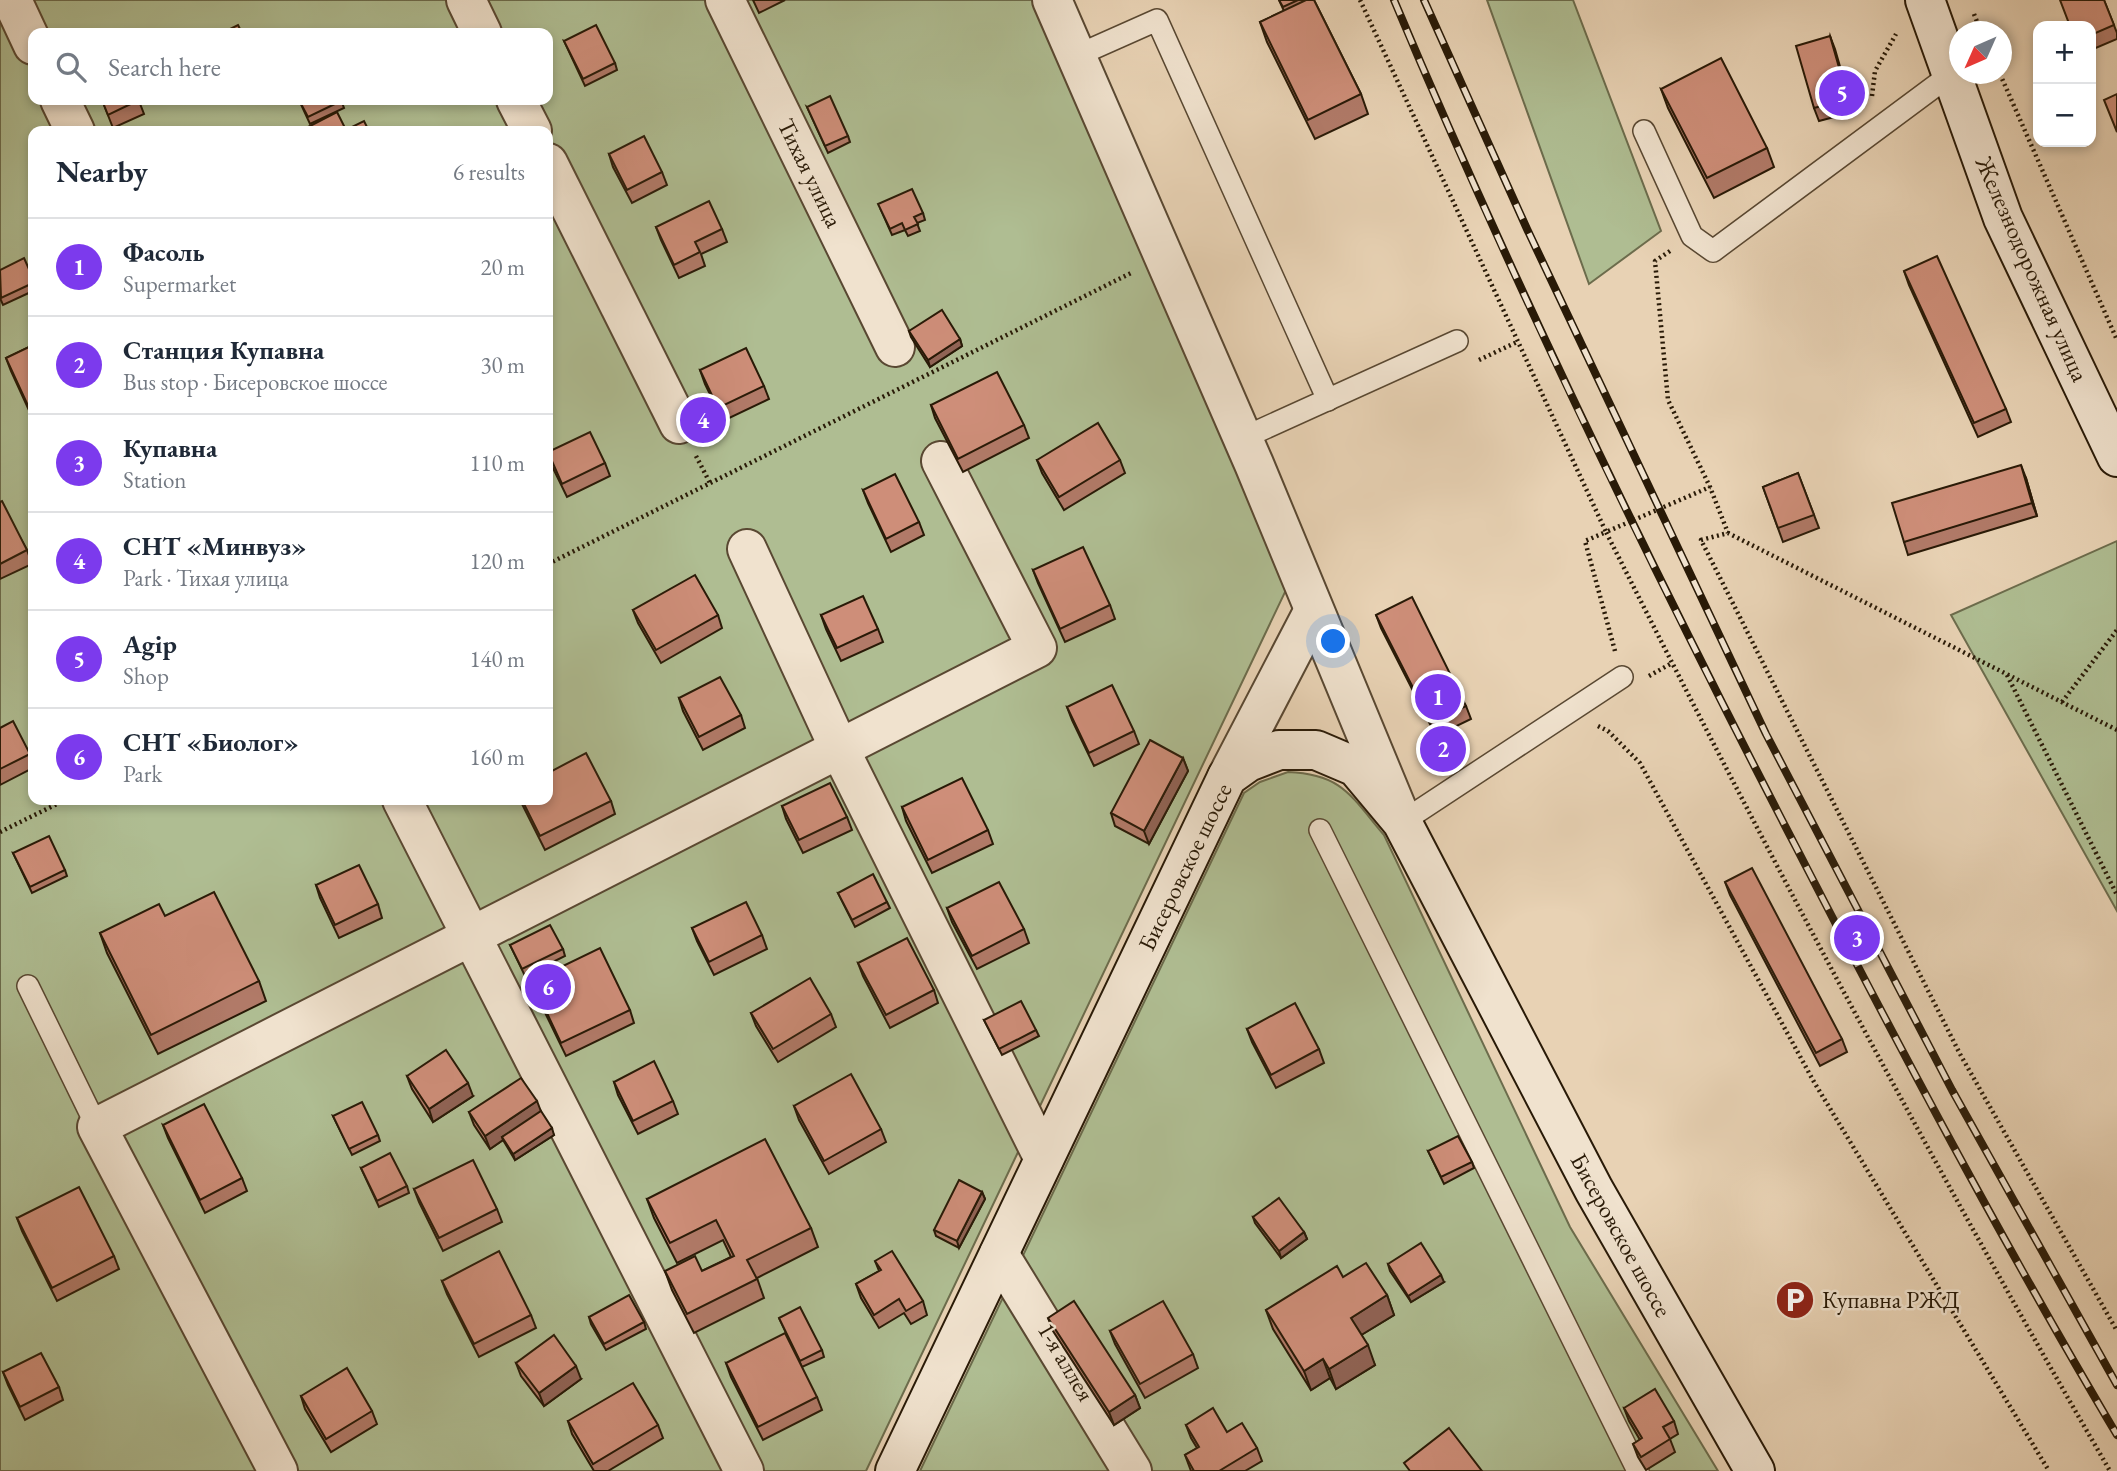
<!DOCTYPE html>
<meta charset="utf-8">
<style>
body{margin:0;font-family:"EB Garamond",serif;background:#f6f6f7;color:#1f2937}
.controls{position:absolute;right:21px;top:21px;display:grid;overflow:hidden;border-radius:14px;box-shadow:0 4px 10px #0003}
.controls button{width:63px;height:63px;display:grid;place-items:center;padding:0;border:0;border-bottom:2px solid #e0e1e3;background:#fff;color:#1f2937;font:35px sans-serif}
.compass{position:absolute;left:1949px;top:21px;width:63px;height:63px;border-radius:50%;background:#fff;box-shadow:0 4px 10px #0003;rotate:225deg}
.you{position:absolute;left:1334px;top:642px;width:24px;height:24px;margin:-18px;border:5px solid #fff;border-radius:50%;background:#1a73e8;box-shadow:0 0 0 10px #1a73e833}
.badge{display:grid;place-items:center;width:46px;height:46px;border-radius:50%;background:#7c3aed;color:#fff;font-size:23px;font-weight:700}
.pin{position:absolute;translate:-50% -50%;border:4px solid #fff;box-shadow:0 2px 7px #0006}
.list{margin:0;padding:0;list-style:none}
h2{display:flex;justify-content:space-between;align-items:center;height:91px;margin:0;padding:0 28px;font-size:30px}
h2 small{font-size:23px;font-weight:400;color:#747a83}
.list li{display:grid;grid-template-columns:46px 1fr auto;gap:21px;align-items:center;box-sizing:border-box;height:98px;padding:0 28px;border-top:2px solid #e0e1e3}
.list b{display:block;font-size:26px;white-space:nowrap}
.list p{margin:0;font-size:23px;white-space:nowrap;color:#747a83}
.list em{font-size:23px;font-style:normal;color:#747a83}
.icon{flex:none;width:38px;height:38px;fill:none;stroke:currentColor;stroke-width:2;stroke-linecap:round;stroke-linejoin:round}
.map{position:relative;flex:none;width:2117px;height:1471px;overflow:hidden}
.search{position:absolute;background:#fff;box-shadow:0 4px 10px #0003;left:28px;top:28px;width:525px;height:77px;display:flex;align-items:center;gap:18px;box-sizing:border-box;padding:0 24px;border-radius:14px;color:#747a83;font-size:26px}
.panel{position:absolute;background:#fff;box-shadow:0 4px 10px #0003;left:28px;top:126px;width:525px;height:679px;border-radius:14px}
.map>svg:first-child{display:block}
.green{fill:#afbd92;stroke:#6c6c4c;stroke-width:2;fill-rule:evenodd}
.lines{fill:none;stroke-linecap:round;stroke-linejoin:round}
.lane-casing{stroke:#594832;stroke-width:24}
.street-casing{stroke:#594832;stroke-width:42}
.secondary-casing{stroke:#291a07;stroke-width:42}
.path{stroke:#291a07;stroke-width:4.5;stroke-dasharray:2 3.5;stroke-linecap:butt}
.lane{stroke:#f0e2ce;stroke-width:21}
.street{stroke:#f0e2ce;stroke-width:38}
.secondary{stroke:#f0e2ce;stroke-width:38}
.rail-casing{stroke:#291a07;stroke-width:8}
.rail{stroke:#f0e2ce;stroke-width:5;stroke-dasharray:16;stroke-linecap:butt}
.wall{fill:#b17a68;stroke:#291a07;stroke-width:2}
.shaded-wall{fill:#906355;stroke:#291a07;stroke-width:2}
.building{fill:#ce8e79;stroke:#291a07;stroke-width:2}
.labels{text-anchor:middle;stroke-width:5;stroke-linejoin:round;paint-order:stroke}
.street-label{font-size:24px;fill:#291a07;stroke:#f0e2ce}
.poi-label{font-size:24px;fill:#291a07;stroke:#f0e2ce;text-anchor:start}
</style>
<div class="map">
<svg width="2117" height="1471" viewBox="0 0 2117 1471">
<rect width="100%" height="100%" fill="#e8d2b4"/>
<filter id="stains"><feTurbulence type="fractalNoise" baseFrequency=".00286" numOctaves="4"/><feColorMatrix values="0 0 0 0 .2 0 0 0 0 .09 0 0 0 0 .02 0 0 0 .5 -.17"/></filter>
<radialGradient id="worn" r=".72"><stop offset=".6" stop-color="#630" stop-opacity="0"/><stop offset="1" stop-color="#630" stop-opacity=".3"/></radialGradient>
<!-- green -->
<g class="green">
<path d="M0,0H1052L1296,569L866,1471H0ZM33,33H548V100H33ZM33,131H548V800H33Z"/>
<path d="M1487,0H1573L1661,231L1589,284Z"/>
<path d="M2117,541V911L1951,615Z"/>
<path d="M1288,772C1342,774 1351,796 1384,835L1570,1227L1718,1471H920L1244,793L1260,782Z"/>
</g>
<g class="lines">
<!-- lane casing -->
<g class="lane-casing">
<g id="lane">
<path d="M1076,56L1157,20L1328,400"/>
<path d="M1644,131L1692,236L1713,251L1950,75"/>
<path d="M1243,438L1457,341"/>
<path d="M1402,822L1622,677"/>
<path d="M1320,830L1638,1471"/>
<path d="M28,986L97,1127"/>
</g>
</g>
<!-- street casing -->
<g class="street-casing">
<g id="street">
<path d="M12,0L33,45"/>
<path d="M466,0L482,33"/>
<path d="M725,0L895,347"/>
<path d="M1052,0L1254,464L1397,809"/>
<path d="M60,100L75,131"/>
<path d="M516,100L532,131"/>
<path d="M548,163L679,424"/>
<path d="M747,549L839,748L1044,1159"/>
<path d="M1227,777L1313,612"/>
<path d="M402,800L744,1471"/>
<path d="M999,1254L1132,1471"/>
<path d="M278,1471L97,1127L1037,648L941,461"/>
</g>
</g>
<!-- secondary casing -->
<g class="secondary-casing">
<g id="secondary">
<path d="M1925,0L2003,218L2117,457"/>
<path d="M895,1471L1227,777L1248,762L1279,750H1316L1356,767L1402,822L1594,1190L1755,1471"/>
</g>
</g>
<!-- path -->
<g class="path">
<path d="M1360,0L1606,532L1710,487"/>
<path d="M1974,14L1981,32"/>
<path d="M2000,74L2117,340"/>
<path d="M1872,96L1875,71L1896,34"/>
<path d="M1670,251L1655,261L1668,400L1710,487L1728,533"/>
<path d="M1479,360L1517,342"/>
<path d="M696,456L710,483"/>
<path d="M548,564L1131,273"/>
<path d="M1615,651L1585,541L1606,532C1765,849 1932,1164 2110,1471"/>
<path d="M2007,675L2117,895"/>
<path d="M1649,676L1672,663"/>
<path d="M2062,702L2117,630"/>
<path d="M1598,726L1608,731L1640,763L1814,1082L2049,1471"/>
<path d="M2117,730L1728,533L1701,540L1960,1054L2117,1331"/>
<path d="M0,832L65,800"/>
</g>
<!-- lane -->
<use href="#lane" class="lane"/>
<!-- street -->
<use href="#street" class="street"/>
<!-- secondary -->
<use href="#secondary" class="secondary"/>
<!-- rail casing -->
<g class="rail-casing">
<g id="rail">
<path d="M1394,0C1515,288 1652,569 1796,847C1898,1045 2003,1243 2117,1435"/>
<path d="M1424,0L1527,229L1766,734L1952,1090L2117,1385"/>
</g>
</g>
<!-- rail -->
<use href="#rail" class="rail"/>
</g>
<!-- wall -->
<g class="wall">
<path d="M753,0H785L759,13Z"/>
<path d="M1279,0H1314L1361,94L1368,114L1315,139L1267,42L1260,22L1284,11Z"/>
<path d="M2104,0L2117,33V39L2091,50V26Z"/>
<path d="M1830,36L1853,112L1819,121L1814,108Z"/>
<path d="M564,41L615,63L617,70L585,86Z"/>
<path d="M1661,89L1767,148L1774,167L1714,198L1668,108Z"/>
<path d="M102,100H141L139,101L144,114L113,128Z"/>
<path d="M299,100H341L344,108L310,124Z"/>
<path d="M807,107L848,136L850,142L828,153Z"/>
<path d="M609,154L662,172L667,185L632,203L613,167Z"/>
<path d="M881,210L923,213L925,220L917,223L920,231L908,236L905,230L892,235Z"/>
<path d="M656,227L722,229L727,242L701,254L705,266L679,278L661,240Z"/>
<path d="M0,270L33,278V291L3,305L0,298Z"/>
<path d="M1904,271L2006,409L2011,422L1978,437L1909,285Z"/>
<path d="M909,331L960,339L962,346L930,367L911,337Z"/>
<path d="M33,345V419L11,371L6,358Z"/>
<path d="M700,370L764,386L769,399L723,421L705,384Z"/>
<path d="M931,405L1024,425L1029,438L963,472L935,418Z"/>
<path d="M548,455L605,463L610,476L567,497L552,466Z"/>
<path d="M1037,460H1120L1125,473L1064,510L1042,473Z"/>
<path d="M1798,473L1819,528L1783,542L1763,487Z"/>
<path d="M2026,478L2037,516L1908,555L1904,542Z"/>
<path d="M863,490L919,522L924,535L891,552L868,503Z"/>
<path d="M0,502L27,550L32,564L0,579Z"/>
<path d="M1033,570L1110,605L1115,619L1065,642L1038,583Z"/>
<path d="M633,610L718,615L722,628L661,663L638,623Z"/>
<path d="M821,615L878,629L883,642L841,661L826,629Z"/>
<path d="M1376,615L1466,706L1471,719L1436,736L1381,628Z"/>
<path d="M679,698L741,715L745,728L703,750L683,711Z"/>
<path d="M1067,707L1134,731L1139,744L1094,766L1072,720Z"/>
<path d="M0,728L30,754L33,764V768L0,785Z"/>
<path d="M1183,758L1188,771L1149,844L1115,826L1111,813Z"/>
<path d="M520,800L611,801L615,814L545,850Z"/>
<path d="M782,806L847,817L852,830L803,853L786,819Z"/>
<path d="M902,807L988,830L993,844L932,873L906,821Z"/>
<path d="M13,853L65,870L67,876L32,893Z"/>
<path d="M1725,882L1842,1039L1847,1052L1820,1066L1730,895Z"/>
<path d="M316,885L378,904L382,918L339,938L320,898Z"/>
<path d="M838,893L887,902L890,908L855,927Z"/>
<path d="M947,908L1024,929L1029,943L977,969L952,922Z"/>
<path d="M165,916L259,981L266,1001L158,1054L107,953L100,933Z"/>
<path d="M692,928L762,935L767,949L714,975L697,941Z"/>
<path d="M510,945L563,949L565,956L525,976Z"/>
<path d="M858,963L934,990L938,1003L890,1028L863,976Z"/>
<path d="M532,981L630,1010L634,1023L566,1056L536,994Z"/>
<path d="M751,1013L831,1014L836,1027L778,1062L756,1026Z"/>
<path d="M984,1020L1036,1030L1039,1036L1002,1055Z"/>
<path d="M1247,1029L1319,1049L1324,1063L1276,1088L1252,1042Z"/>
<path d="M407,1076L473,1096L433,1122L412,1089Z"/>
<path d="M614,1082L673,1101L678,1114L638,1134L618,1095Z"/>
<path d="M794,1106L881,1129L886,1142L829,1174L799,1120Z"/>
<path d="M540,1111L554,1135L515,1160L503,1140L490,1149L474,1125L469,1112Z"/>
<path d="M333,1116L378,1135L380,1141L352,1155Z"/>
<path d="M163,1125L242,1178L247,1191L205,1213L168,1138Z"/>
<path d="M1428,1151L1472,1162L1474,1168L1444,1184Z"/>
<path d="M361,1168L407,1186L409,1193L379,1207Z"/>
<path d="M414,1189L497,1209L502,1222L443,1251L419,1202Z"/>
<path d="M982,1192L985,1199L959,1248L936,1236L934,1230Z"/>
<path d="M647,1199L811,1228L818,1247L757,1278L764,1298L694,1333L672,1290L665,1271H702L731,1257L723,1240L677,1263L654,1218Z"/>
<path d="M1253,1217L1304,1232L1307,1239L1281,1258L1255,1223Z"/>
<path d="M17,1218L114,1256L119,1269L57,1301L22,1231Z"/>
<path d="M875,1261L923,1301L927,1315L911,1324L904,1313L879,1328L861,1298L856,1284L879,1271Z"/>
<path d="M1388,1264L1444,1282L1411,1302L1390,1271Z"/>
<path d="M1343,1277L1387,1295L1394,1315L1361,1335L1375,1365L1336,1389L1330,1378L1311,1390L1273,1329L1266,1310Z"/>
<path d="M442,1281L531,1315L536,1328L479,1357L447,1294Z"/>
<path d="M589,1317L644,1322L646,1329L606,1350L591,1324Z"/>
<path d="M779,1318L822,1350L824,1357L802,1367Z"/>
<path d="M1048,1318L1135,1395L1140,1408L1114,1425L1053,1331Z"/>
<path d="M1110,1331L1193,1354L1198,1368L1145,1398L1115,1344Z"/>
<path d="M516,1363L581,1379L544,1406L521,1376Z"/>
<path d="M726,1363L817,1397L822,1410L763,1440L731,1377Z"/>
<path d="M3,1372L59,1387L63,1400L25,1420L8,1385Z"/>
<path d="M301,1396L372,1411L377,1424L331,1452L305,1409Z"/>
<path d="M1624,1408L1674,1421L1678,1434L1670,1439L1675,1452L1646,1470L1638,1457L1633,1444L1640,1440L1629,1421Z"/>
<path d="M568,1421L658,1425L663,1438L608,1471H594L572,1434Z"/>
<path d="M1186,1425L1227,1432L1257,1448L1262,1461L1245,1471H1191L1185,1455L1197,1448L1191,1438Z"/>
</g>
<!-- shaded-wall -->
<g class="shaded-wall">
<path d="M1830,36L1835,49L1853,112L1848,99Z"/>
<path d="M960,339L962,346L930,367L928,360Z"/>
<path d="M2021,465L2026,478L2037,516L2032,503Z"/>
<path d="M1183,758L1188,771L1149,844L1144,831Z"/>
<path d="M468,1083L473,1096L433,1122L429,1109Z"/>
<path d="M537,1101L542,1114L502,1137L503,1140L490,1149L485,1136Z"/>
<path d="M552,1128L554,1135L515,1160L513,1154Z"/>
<path d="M982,1192L985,1199L959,1248L957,1241Z"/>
<path d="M1304,1232L1307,1239L1281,1258L1279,1251Z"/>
<path d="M1441,1275L1444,1282L1411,1302L1408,1296Z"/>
<path d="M1387,1295L1394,1315L1358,1337L1351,1318Z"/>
<path d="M1368,1345L1375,1365L1336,1389L1329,1369Z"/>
<path d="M1323,1359L1330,1378L1311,1390L1304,1371Z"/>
<path d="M576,1366L581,1379L544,1406L539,1393Z"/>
<path d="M1135,1395L1140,1408L1114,1425L1109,1412Z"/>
</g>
<!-- building -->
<g class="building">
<path d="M1279,0H1298L1283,7Z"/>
<path d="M1306,0H1314L1361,94L1308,120L1260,22Z"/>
<path d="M2060,0H2104L2114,25L2091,35V26H2070Z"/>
<path d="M238,25L242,33H222Z"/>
<path d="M596,25L615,63L583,79L564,41Z"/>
<path d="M1830,36L1848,99L1814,108L1796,46Z"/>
<path d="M1721,58L1767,148L1707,178L1661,89Z"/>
<path d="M2117,94V132L2104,100Z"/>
<path d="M830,96L848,136L825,146L807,107Z"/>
<path d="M102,100H139L108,115Z"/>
<path d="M299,100H341V101L308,117Z"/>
<path d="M337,112L346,130L364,121L369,131H310L308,127Z"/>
<path d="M644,136L662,172L627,190L609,154Z"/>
<path d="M912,189L923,213L914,217L918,224L905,230L902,223L890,229L878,204Z"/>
<path d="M709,201L722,229L695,242L700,252L674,265L656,227Z"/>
<path d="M1937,256L2006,409L1974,423L1904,271Z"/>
<path d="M24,258L33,278V283L1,298L0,270Z"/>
<path d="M942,310L960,339L928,360L909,331Z"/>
<path d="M33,345V409L30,410L6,358Z"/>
<path d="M746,348L764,386L718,408L700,370Z"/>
<path d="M997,372L1024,425L958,459L931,405Z"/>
<path d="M1098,423L1120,460L1059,497L1037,460Z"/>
<path d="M590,432L605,463L562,484L548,452Z"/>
<path d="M2021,465L2032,503L1904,542L1892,503Z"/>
<path d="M1798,473L1814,515L1778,528L1763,487Z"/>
<path d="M895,474L919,522L886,539L863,490Z"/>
<path d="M2,501L27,550L0,564V502Z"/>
<path d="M1083,547L1110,605L1060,629L1033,570Z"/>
<path d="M695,575L718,615L656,650L633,610Z"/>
<path d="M863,596L878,629L837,648L821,615Z"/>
<path d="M1412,597L1466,706L1431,723L1376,615Z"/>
<path d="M720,677L741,715L699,737L679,698Z"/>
<path d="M1112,685L1134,731L1089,753L1067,707Z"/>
<path d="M13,721L30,754L0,769V728Z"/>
<path d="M1150,740L1183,758L1144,831L1111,813Z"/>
<path d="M586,753L611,801L540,836L522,800H548V773Z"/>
<path d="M962,778L988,830L928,860L902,807Z"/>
<path d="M830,783L847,817L799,840L782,806Z"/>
<path d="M49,836L65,870L30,887L13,853Z"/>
<path d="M359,865L378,904L335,925L316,885Z"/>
<path d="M1752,868L1842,1039L1816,1053L1725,882Z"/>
<path d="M873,874L887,902L852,920L838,893Z"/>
<path d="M999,882L1024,929L972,956L947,908Z"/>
<path d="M214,892L259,981L151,1035L100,933L159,904L165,916Z"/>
<path d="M746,902L762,935L709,962L692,928Z"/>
<path d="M550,925L563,949L522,969L510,945Z"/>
<path d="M907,938L934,990L886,1015L858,963Z"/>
<path d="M600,948L630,1010L561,1043L532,981Z"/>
<path d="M810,978L831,1014L773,1049L751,1013Z"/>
<path d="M1021,1001L1036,1030L999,1049L984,1020Z"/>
<path d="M1295,1003L1319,1049L1271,1075L1247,1029Z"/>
<path d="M446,1050L468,1083L429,1109L407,1076Z"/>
<path d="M654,1061L673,1101L633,1121L614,1082Z"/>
<path d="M851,1074L881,1129L824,1161L794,1106Z"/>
<path d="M521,1078L537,1101L485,1136L469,1112Z"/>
<path d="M362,1102L378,1135L349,1149L333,1116Z"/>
<path d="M204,1104L242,1178L200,1200L163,1125Z"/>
<path d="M541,1111L552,1128L513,1154L502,1137Z"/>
<path d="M1458,1136L1472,1162L1441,1177L1428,1151Z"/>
<path d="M765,1139L811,1228L747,1260L757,1279L687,1314L665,1271L695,1256L702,1271L734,1256L716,1220L670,1243L647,1199Z"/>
<path d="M390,1153L407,1186L377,1201L361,1168Z"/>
<path d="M473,1160L497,1209L439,1238L414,1189Z"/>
<path d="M959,1180L982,1192L957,1241L934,1230Z"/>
<path d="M79,1187L114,1256L52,1288L17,1218Z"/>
<path d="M1279,1198L1304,1232L1279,1251L1253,1217Z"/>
<path d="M1421,1243L1441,1275L1408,1296L1388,1264Z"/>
<path d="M499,1251L531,1315L474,1344L442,1281Z"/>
<path d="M892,1251L923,1301L906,1311L899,1299L874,1315L856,1284L881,1270L875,1261Z"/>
<path d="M1366,1263L1387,1295L1351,1318L1368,1345L1329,1369L1323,1359L1304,1371L1266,1310L1337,1266L1343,1277Z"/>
<path d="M629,1295L644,1322L604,1344L589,1317Z"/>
<path d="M1074,1301L1135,1395L1109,1412L1048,1318Z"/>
<path d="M1163,1301L1193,1354L1140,1384L1110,1331Z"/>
<path d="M800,1307L822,1350L800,1361L779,1318Z"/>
<path d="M785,1333L817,1397L758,1427L726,1363Z"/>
<path d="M554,1335L576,1366L539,1393L516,1363Z"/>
<path d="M41,1353L59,1387L20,1407L3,1372Z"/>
<path d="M347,1368L372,1411L326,1439L301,1396Z"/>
<path d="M633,1383L658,1425L593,1464L568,1421Z"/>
<path d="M1655,1389L1674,1421L1663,1427L1670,1439L1641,1457L1633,1444L1642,1438L1624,1408Z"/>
<path d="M1213,1408L1227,1432L1242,1423L1257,1448L1219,1471H1194L1185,1455L1199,1447L1186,1425Z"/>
<path d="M1449,1428L1482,1471H1410L1404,1463Z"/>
</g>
<!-- icons -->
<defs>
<g id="parking-disc" transform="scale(2.0125)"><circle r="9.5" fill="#8f2418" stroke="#f0e2ce"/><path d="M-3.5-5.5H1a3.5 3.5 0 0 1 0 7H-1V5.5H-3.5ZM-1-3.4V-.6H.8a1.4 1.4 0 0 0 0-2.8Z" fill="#fff"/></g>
</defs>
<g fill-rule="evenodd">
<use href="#parking-disc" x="1795" y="1300"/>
</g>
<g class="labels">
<!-- street labels -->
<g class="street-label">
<text transform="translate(810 173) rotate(64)" y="8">Тихая улица</text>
<text transform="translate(2032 269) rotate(66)" y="8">Железнодорожная улица</text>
<text transform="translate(1185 867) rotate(-64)" y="8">Бисеровское шоссе</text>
<text transform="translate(1621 1235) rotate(61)" y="8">Бисеровское шоссе</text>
<text transform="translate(1066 1362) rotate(59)" y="8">1-я аллея</text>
</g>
<!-- poi labels -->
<g class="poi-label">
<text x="1822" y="1308">Купавна РЖД</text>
</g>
</g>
<rect width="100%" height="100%" filter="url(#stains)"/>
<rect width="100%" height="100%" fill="url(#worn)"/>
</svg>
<div class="controls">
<button>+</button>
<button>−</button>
</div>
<svg class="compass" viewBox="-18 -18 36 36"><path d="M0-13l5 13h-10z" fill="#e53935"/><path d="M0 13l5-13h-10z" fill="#747a83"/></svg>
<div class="you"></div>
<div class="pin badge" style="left:1438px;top:697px">1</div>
<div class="pin badge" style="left:1443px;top:749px">2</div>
<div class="pin badge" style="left:1857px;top:938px">3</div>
<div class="pin badge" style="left:703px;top:420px">4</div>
<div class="pin badge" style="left:1842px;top:93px">5</div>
<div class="pin badge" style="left:548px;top:987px">6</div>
<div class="search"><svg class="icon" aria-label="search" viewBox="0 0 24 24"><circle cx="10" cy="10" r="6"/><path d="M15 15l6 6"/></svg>Search here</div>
<section class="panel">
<h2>Nearby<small>6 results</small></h2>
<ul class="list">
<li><span class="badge">1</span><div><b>Фасоль</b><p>Supermarket</p></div><em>20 m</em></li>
<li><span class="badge">2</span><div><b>Станция Купавна</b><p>Bus stop · Бисеровское шоссе</p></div><em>30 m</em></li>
<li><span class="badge">3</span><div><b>Купавна</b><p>Station</p></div><em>110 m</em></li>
<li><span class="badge">4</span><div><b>СНТ «Минвуз»</b><p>Park · Тихая улица</p></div><em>120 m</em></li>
<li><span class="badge">5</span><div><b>Agip</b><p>Shop</p></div><em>140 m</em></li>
<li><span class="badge">6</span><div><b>СНТ «Биолог»</b><p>Park</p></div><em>160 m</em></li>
</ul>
</section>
</div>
